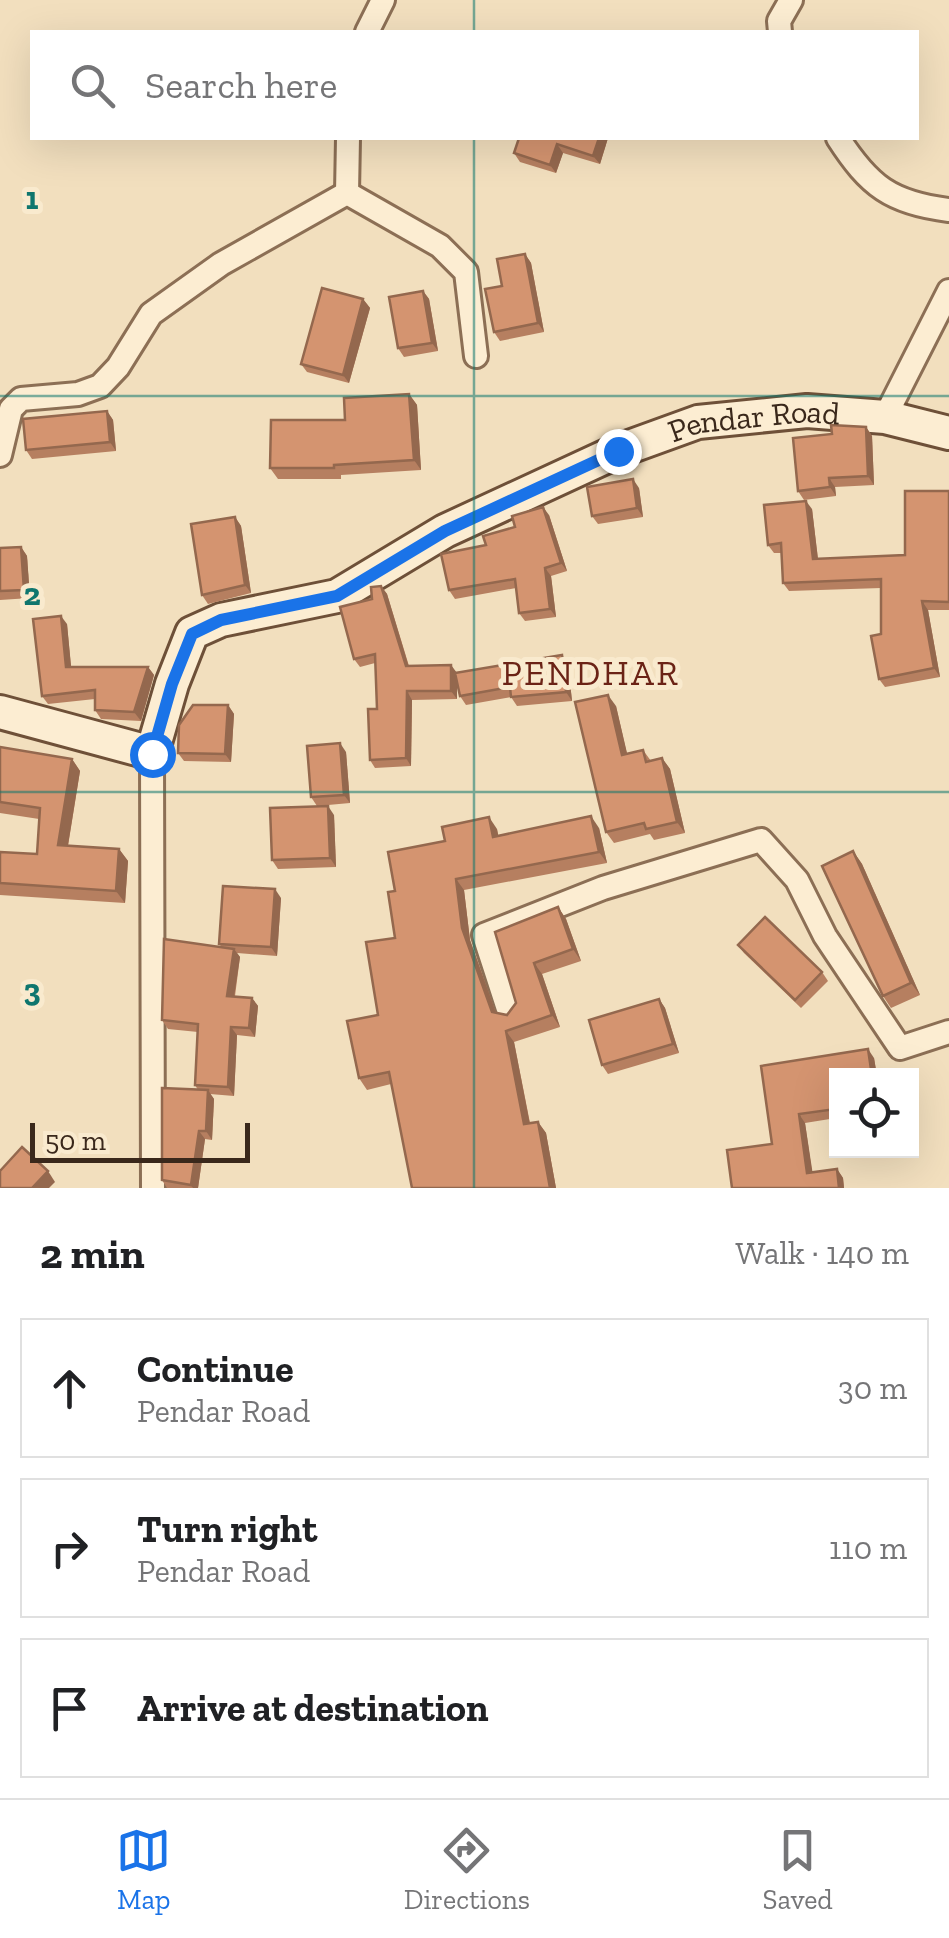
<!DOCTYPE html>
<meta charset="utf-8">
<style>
body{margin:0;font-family:"Zilla Slab",serif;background:#f6f6f6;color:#202124}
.controls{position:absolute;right:30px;bottom:30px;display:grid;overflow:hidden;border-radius:0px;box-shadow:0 10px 40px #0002}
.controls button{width:90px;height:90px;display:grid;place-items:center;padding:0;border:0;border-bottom:2px solid #e0e0e0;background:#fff;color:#202124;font:50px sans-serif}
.scale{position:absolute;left:30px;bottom:25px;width:220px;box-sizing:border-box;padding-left:10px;border:5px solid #3a281b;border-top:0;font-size:28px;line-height:35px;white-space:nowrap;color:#3a281b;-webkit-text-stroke:8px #f9eace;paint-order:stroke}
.stop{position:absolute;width:30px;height:30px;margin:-22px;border:8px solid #1a73e8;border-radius:50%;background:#fff}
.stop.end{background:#1a73e8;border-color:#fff;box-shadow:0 2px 10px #0008}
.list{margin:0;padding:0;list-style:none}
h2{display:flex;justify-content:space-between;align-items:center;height:130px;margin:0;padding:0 40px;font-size:42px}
h2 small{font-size:32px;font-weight:400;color:#757577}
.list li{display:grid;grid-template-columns:65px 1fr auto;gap:30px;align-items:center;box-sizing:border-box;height:140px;margin:0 20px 20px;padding:0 20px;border:2px solid #e0e0e0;border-radius:0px}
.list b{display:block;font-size:38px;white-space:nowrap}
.list p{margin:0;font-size:32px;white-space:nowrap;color:#757577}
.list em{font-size:32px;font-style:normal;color:#757577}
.icon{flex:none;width:55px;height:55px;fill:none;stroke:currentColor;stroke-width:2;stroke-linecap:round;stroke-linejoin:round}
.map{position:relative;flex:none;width:949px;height:1188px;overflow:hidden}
.search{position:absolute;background:#fff;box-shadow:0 10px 40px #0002;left:30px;right:30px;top:30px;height:110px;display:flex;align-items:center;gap:25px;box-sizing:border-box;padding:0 35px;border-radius:0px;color:#757577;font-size:38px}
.sheet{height:610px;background:#fff}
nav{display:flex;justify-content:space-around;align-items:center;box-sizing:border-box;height:140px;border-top:2px solid #e0e0e0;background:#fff;font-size:28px;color:#757577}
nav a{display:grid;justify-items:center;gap:5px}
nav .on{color:#1a73e8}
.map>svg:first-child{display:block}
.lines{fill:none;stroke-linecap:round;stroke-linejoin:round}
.street-casing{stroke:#8c6f55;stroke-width:28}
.secondary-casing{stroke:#6e5038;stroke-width:38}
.street{stroke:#fcedd2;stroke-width:22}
.secondary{stroke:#fcedd2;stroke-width:32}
.wall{fill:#b67f60}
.shaded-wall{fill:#94684e}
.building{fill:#d49470;stroke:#94684e;stroke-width:2.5}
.route{stroke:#1a73e8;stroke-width:12}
.grid{fill:none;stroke:#0f766e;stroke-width:2.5;stroke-opacity:0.55}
.labels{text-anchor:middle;stroke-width:10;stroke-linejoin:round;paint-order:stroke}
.street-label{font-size:32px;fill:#3a281b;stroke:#f9eace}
.neighbourhood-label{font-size:35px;letter-spacing:2.5px;fill:#6b2316;stroke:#f9eace}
.grid-label{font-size:32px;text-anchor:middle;font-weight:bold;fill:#0f766e;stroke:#f9eace;stroke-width:10;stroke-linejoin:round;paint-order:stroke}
</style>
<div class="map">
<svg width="949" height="1188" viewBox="0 0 949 1188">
<rect width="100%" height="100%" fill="#f2dfbe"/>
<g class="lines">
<!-- street casing -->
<g class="street-casing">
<g id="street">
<path d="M367,32L383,0"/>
<path d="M780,32L779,21L791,0"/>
<path d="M838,138C869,186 891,203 949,210"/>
<path d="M347,193L348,138"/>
<path d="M885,417L949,291"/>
<path d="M0,455L11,409L21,399L78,394L100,386L118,367L151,314L221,264L347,193L440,246L466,272L476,356"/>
<path d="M152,753L153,1188"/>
<path d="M509,1012L484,935L603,888L761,840L797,880L825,936L900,1048L949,1032"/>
</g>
</g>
<!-- secondary casing -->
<g class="secondary-casing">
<g id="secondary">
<path id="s1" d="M0,712L152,753L172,684L192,633L221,620L337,596L445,531L618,451L698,422L807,411L885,417L949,433"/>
</g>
</g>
<!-- street -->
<use href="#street" class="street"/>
<!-- secondary -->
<use href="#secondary" class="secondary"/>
</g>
<!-- wall -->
<g class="wall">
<path d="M519,138H608L600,164L563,153L556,173L520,162L514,153Z"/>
<path d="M525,254L531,263L544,332L500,341L494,332L502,286Z"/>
<path d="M423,291L429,299L438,351L404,357L398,348Z"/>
<path d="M363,299L370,308L349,383L307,372L301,364Z"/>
<path d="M409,394L417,405L421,470L341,475V479H278L270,468L345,420Z"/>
<path d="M107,411L113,420L116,451L32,459L26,450Z"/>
<path d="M866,427L872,436L874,485L835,487L836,496L804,500L798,491L832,434Z"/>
<path d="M639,488L643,517L598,524L592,516Z"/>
<path d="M949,491V610H928L940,677L885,687L879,679L881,634V588L789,591L783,583L782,553H774L768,545L812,509L818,559L905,555Z"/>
<path d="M549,515L567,571L551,576L556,617L525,621L519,613L516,588L455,599L449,590L486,545L515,527Z"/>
<path d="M235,517L241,526L251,593L208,604L202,595Z"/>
<path d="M21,547L27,556L30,598L0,600V548Z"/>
<path d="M381,586L387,594L409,666L451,665L456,673L562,655L568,664L572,701L517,706L511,697L466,705L460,696L457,682V699L412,700L411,766L375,768L370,760L377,709L375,663L360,667L354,659L372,599Z"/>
<path d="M67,624L71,667H148L154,675L141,721L101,719L95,710V699L48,704L42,696Z"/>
<path d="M228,705L234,714L231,762L184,761L178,753Z"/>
<path d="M616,706L627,754L643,750L651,761L662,758L670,769L685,833L654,840L650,834L614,843L606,832Z"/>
<path d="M0,747L72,759L80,771L68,846L119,849L128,861L125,903L0,895V852L37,854L39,819L0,813Z"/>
<path d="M346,752L350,803L317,806L311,797Z"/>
<path d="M334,815L336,867L278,869L272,860Z"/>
<path d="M599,828L607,863L464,890L470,940L496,1013L507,1015L516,1003L558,907L566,919L581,961L542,974L560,1027L514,1042L530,1123L538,1122L546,1133L556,1188H412L391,1084L367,1090L359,1078L378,1015L395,938V891L445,841L497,829L498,836Z"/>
<path d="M853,851L862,864L920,995L891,1008L883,996Z"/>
<path d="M281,898L277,956L237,953L240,957L235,996L252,998L258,1006L255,1037L237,1035L234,1096L210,1094L214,1099L212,1140L205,1139L198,1188H167L162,1180L198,1090L195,1085L198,1032L168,1029L162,1020L222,947L219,944Z"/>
<path d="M738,945L822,972L828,981L801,1008L744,953Z"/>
<path d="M659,999L665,1008L679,1053L608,1074L602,1065Z"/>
<path d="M874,1058L877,1076H836V1118L805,1123L812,1172L837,1169L843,1178L844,1188H732L772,1144L761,1066Z"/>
</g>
<!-- shaded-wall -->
<g class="shaded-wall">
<path d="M599,138H608L600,164L593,156Z"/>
<path d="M557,144L563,153L556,173L550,165Z"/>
<path d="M525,254L531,263L544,332L538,323Z"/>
<path d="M423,291L429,299L438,351L432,343Z"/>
<path d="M363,299L370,308L349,383L343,375Z"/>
<path d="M409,394L417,405L421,470L414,460Z"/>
<path d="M107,411L113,420L116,451L110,442Z"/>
<path d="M866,427L872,436L874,485L868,476Z"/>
<path d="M829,478L835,487L836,496L830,487Z"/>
<path d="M633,479L639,488L643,517L637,508Z"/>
<path d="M806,501L812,509L819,568L813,559Z"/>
<path d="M543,507L549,515L567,571L561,563Z"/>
<path d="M235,517L241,526L251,593L245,585Z"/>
<path d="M21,547L27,556L30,598L24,590Z"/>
<path d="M545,568L551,576L556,617L550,609Z"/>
<path d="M381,586L387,594L411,674L406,666Z"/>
<path d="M922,601L928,610L940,677L934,668Z"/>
<path d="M61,616L67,624L72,676L66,667Z"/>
<path d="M562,655L568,664L572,701L566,692Z"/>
<path d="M451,665L457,673V699L451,691Z"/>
<path d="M148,667L154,675L141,721L134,712Z"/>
<path d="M407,691L412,700L411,766L406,758Z"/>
<path d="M608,695L616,706L630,766L622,755Z"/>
<path d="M228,705L234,714L231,762L225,754Z"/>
<path d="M340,743L346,752L350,803L344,795Z"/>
<path d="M662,758L670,769L685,833L677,822Z"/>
<path d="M72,759L80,771L66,857L58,845Z"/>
<path d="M328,806L334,815L336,867L330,858Z"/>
<path d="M591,816L599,828L607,863L599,852Z"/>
<path d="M489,817L497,829L501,849L493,837Z"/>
<path d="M119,849L128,861L125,903L116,891Z"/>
<path d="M853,851L862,864L920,995L911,983Z"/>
<path d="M456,879L464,890L470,940L500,1024L492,1012L462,928Z"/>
<path d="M275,889L281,898L277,956L271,947Z"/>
<path d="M558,907L566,919L581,961L573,949Z"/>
<path d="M234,949L240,957L233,1004L227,996Z"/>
<path d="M534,963L542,974L560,1027L552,1015Z"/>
<path d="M252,998L258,1006L255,1037L249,1028Z"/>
<path d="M659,999L665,1008L679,1053L673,1044Z"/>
<path d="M231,1027L237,1035L234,1096L228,1087Z"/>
<path d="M506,1031L514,1042L532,1135L524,1124Z"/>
<path d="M868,1049L874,1058L877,1076H872Z"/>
<path d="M208,1090L214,1099L212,1140L206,1131Z"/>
<path d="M799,1114L805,1123L814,1182L807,1173Z"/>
<path d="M538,1122L546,1133L556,1188H550Z"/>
<path d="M199,1131L205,1139L198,1188H193L191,1185Z"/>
<path d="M837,1169L843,1178L844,1188H839Z"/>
<path d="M48,1171L55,1182L49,1188H32Z"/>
</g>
<!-- building -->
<g class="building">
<path d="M519,138H599L593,156L557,144L550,165L514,153Z"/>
<path d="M525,254L538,323L494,332L485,289L502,286L497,259Z"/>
<path d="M322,288L363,299L343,375L301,364Z"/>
<path d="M423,291L432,343L398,348L389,297Z"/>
<path d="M409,394L414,460L334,465V468H270L271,420H345L344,398Z"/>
<path d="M107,411L110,442L26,450L23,419Z"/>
<path d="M831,425L866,427L868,476L829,478L830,487L798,491L793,438L832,434Z"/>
<path d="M633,479L637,508L592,516L587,487Z"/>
<path d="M905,491H949V602L922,601L934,668L879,679L871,636L881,634V579L783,583L781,543L768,545L764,505L806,501L813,559L905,555Z"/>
<path d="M543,507L561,563L545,568L550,609L519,613L515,579L449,590L441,554L486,545L483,536L515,527L512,516Z"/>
<path d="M235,517L245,585L202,595L191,524Z"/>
<path d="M21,547L24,590L0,591V548Z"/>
<path d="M381,586L406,666L451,665V691H407L406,758L370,760L368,709H377L375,654L354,659L340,607L372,599L371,587Z"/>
<path d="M61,616L66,667H148L134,712L95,710V690L42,696L33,619Z"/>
<path d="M562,655L566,692L511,697L510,687L460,696L455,673Z"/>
<path d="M608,695L622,755L643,750L646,762L662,758L677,822L646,829L644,823L606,832L575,702Z"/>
<path d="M193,705H228L225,754L178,753L179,725Z"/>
<path d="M340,743L344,795L311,797L307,746Z"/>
<path d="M0,747L72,759L58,845L119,849L116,891L0,883V852L37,854L40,808L0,802Z"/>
<path d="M328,806L330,858L272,860L270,808Z"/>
<path d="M591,816L599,852L456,879L462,928L492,1012L507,1015L516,1003L495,932L558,907L573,949L534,963L552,1015L506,1031L524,1124L538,1122L550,1188H412L389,1072L359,1078L347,1021L378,1015L366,942L395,938L388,892L395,891L388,852L445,841L442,827L489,817L493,837Z"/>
<path d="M853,851L911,983L883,996L822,866Z"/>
<path d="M223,886L275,889L271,947L219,944Z"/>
<path d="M765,917L822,972L795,1000L738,945Z"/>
<path d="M164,939L234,949L227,996L252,998L249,1028L231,1027L228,1087L195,1085L198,1024L162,1020Z"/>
<path d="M659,999L673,1044L602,1065L589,1020Z"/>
<path d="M868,1049L872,1076H836V1109L799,1114L807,1173L837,1169L839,1188H732L727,1150L772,1144L761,1066Z"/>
<path d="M162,1088L208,1090L206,1131H199L191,1185L162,1180Z"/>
<path d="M22,1147L48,1171L32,1188H0V1171Z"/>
</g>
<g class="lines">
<!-- route -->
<path class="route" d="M152,754L172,684L192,634L221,620L337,596L445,531L618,451"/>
</g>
<!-- grid -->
<path class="grid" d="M474,0V32M474,138V1188M0,396H949M0,792H949"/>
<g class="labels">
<!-- street labels -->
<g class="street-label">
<text dy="11" stroke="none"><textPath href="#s1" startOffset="892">Pendar Road</textPath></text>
</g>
<!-- neighbourhood labels -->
<g class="neighbourhood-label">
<text x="591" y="685">PENDHAR</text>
</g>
</g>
<g class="grid-label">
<text x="32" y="209">1</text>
<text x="32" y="605">2</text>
<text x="32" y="1001">3</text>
</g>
</svg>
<div class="controls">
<button><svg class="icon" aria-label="locate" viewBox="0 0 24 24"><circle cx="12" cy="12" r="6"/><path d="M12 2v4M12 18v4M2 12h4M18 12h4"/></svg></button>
</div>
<div class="scale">50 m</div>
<div class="stop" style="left:152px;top:754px"></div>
<div class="stop end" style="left:618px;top:451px"></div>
<div class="search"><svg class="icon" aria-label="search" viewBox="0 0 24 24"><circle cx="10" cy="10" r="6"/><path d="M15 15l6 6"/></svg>Search here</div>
</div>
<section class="sheet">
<h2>2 min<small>Walk · 140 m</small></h2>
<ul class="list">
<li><svg class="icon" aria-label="ahead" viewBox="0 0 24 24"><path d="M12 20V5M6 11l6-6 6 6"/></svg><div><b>Continue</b><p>Pendar Road</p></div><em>30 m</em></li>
<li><svg class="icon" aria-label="right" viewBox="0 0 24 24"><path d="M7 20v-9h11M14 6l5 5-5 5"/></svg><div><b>Turn right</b><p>Pendar Road</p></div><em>110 m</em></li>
<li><svg class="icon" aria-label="arrive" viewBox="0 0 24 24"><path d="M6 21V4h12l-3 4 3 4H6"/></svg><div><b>Arrive at destination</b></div></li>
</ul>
</section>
<nav>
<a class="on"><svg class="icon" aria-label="map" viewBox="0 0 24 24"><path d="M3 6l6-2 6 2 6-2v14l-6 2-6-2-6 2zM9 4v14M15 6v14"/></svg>Map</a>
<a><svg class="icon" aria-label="directions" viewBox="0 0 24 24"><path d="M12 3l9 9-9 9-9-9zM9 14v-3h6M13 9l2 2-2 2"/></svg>Directions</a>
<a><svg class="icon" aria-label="saved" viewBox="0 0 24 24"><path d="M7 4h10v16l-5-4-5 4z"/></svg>Saved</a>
</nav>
